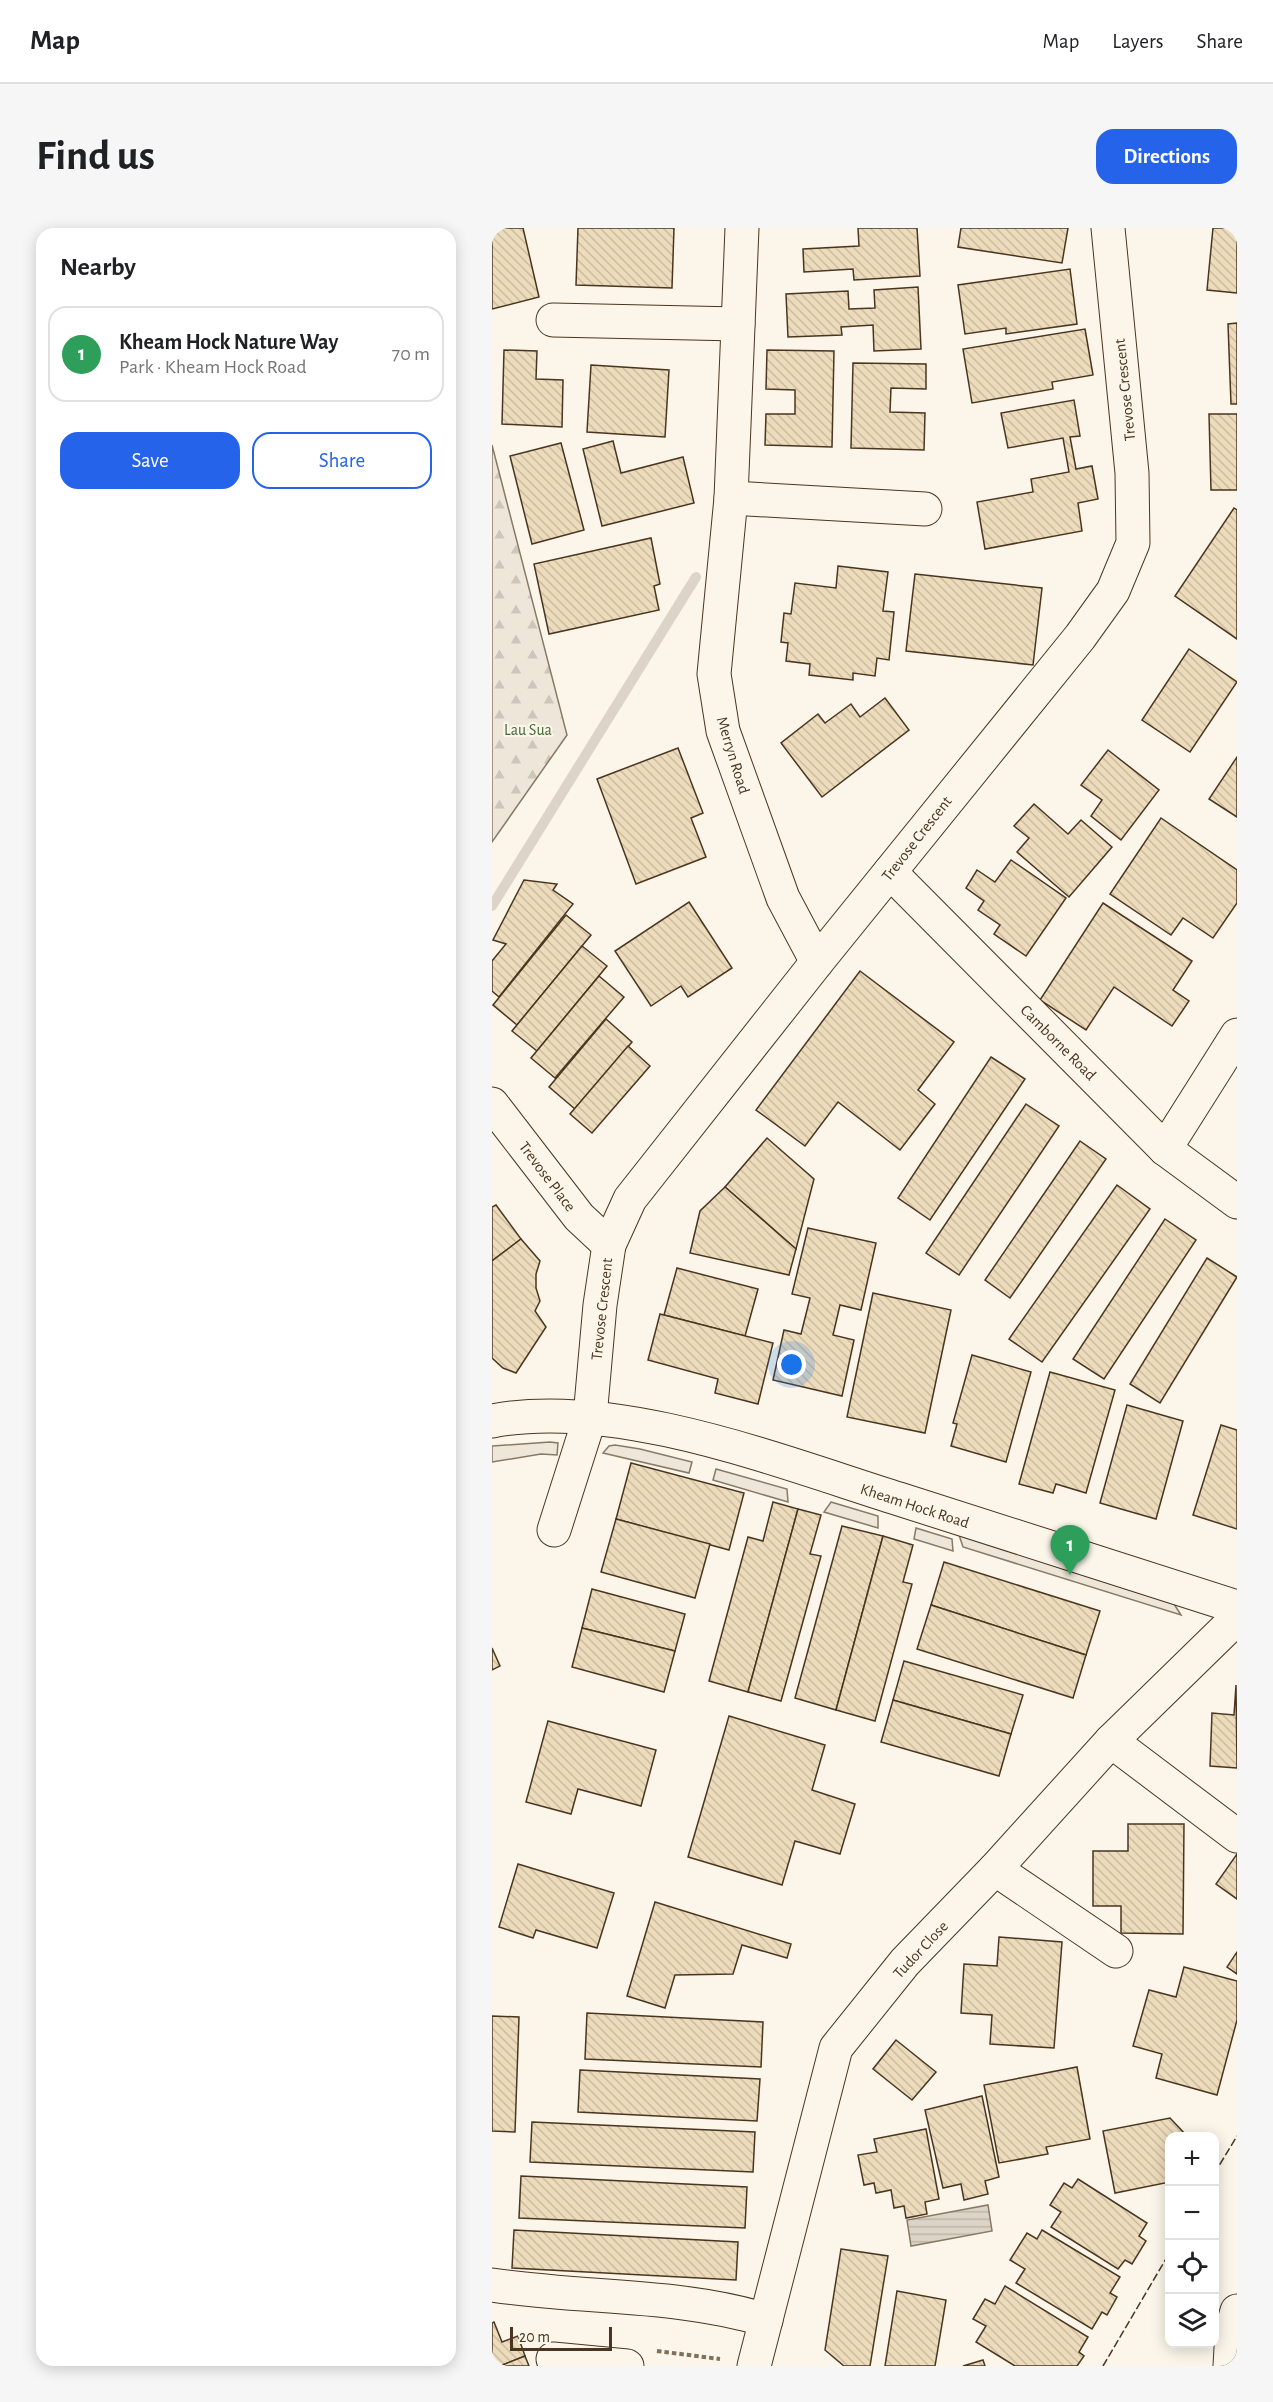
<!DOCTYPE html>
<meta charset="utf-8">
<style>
body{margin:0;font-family:"Alegreya Sans",sans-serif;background:#f6f6f6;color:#202124}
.controls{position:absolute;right:18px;bottom:18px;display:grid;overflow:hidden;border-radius:12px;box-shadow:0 3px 15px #0003}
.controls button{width:54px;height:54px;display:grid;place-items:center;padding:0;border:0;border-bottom:2px solid #e0e0e0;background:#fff;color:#202124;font:30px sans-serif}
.scale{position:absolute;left:18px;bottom:15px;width:102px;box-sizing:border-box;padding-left:6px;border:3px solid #4a3520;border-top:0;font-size:16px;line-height:21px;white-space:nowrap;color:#4a3520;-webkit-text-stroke:4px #fbf6e9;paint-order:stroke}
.you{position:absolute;left:300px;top:1137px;width:21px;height:21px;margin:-15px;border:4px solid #fff;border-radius:50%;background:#1a73e8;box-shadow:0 0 0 9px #1a73e833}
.badge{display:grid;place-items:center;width:39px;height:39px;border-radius:50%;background:#2563eb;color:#fff;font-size:20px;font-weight:700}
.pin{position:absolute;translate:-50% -50px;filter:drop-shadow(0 2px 3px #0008)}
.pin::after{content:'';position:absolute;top:32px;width:21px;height:18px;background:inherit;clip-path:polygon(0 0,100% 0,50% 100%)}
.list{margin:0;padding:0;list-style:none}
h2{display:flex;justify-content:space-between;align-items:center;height:78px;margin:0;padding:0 24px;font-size:26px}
h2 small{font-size:20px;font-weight:400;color:#757577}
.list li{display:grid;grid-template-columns:39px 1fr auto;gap:18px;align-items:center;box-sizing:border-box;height:96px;margin:0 12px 12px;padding:0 12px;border:2px solid #e0e0e0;border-radius:18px}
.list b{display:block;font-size:22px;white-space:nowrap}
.list p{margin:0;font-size:20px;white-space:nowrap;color:#757577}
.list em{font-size:20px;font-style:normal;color:#757577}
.actions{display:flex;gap:12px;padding:18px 24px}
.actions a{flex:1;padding:14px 0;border:2px solid #2563eb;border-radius:18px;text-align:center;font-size:21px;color:#2563eb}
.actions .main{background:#2563eb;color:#fff}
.icon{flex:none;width:33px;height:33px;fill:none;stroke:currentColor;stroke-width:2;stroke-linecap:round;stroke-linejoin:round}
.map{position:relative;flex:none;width:745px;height:2138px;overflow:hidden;border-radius:18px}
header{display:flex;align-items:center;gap:36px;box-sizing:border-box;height:84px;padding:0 30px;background:#fff;border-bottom:2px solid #e0e0e0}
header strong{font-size:28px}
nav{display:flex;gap:33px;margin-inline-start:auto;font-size:21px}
.intro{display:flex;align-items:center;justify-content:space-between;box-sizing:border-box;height:144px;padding:0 36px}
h1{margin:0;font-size:42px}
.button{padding:15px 27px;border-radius:18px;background:#2563eb;color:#fff;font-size:21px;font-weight:700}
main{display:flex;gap:36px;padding:0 36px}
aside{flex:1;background:#fff;border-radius:18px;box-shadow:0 3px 15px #0003}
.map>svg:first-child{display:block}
.forest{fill:url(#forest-firs);stroke:#887966;stroke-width:1.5}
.park{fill:#ede6d9;stroke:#887966;stroke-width:1.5}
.water{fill:url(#water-rules);stroke:#887966;stroke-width:1.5}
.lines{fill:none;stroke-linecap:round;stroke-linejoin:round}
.stream{stroke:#dcd4c6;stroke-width:10}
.building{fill:url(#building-back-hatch);stroke:#4a3520;stroke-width:1.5}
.minor-casing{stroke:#4a3520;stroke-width:35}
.path{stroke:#7f6f5c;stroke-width:4;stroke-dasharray:4.5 3;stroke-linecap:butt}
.minor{stroke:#fbf6e9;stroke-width:33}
.fence{stroke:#4a3520;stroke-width:1.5;stroke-dasharray:8 3;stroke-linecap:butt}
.labels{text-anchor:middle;stroke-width:4.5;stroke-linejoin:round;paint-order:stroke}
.street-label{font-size:16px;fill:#4a3520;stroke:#fbf6e9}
.park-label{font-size:16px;fill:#436837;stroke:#fbf6e9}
</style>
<header>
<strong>Map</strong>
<nav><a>Map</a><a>Layers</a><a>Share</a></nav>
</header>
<div class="intro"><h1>Find us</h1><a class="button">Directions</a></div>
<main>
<aside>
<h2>Nearby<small></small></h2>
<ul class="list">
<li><span class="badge" style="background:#2e9e5b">1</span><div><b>Kheam Hock Nature Way</b><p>Park · Kheam Hock Road</p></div><em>70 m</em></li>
</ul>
<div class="actions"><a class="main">Save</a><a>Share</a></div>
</aside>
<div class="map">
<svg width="745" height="2138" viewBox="0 0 745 2138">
<defs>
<pattern id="forest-firs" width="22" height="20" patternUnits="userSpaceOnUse" patternTransform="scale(1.5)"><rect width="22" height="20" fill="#ede6d9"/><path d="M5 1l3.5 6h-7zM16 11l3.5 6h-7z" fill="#cdc6ba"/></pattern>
<pattern id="water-rules" width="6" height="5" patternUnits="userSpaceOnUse" patternTransform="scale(1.5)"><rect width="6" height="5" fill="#dcd4c6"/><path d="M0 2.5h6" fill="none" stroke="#beb7aa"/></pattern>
<pattern id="building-back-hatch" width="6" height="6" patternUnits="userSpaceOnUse" patternTransform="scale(1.5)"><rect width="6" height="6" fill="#ecdcbc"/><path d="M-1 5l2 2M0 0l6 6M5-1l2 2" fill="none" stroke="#ccbda1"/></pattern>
</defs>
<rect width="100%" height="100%" fill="#fbf6e9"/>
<!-- forest -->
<path class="forest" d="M0,217L75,507L0,614Z"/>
<!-- park -->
<g class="park">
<path d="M58,1214L66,1215L65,1227L49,1226L0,1234V1218Z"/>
<path d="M123,1217L148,1221L200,1234L197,1245L111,1225L117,1218Z"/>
<path d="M224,1241L295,1261L296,1274L221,1252Z"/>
<path d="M339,1274L386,1288V1300L332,1284Z"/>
<path d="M424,1300L460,1311L461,1323L422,1311Z"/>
<path d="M467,1307L682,1376L689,1387L471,1319Z"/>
</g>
<!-- water -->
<path class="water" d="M496,1977L500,2003L419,2018L415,1992Z"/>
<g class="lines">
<!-- stream -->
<path class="stream" d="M0,678L204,349"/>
</g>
<!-- building -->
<g class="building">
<path d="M0,0H31L47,69L0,81Z"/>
<path d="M86,0H182L180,60L84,57Z"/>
<path d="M366,0H425L428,48L362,52L361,41L312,44L311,21L367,18Z"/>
<path d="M469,0H576L570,35L466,19Z"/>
<path d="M721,0H745V65L715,62Z"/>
<path d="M578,41L585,96L514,106V100L473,106L466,57Z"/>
<path d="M426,59L429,121L382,123L381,97L349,99L350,107L296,109L294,66L356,63L357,81L383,80L382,62Z"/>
<path d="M745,95V176H739L736,96Z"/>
<path d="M593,101L601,147L560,154L561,161L480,175L471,121Z"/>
<path d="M12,122L45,123L44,151L71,152L70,199L10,196Z"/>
<path d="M275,122L342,123L340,219L273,217L274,186H303V162L274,161Z"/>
<path d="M361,135L434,136V161L399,160L398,184L433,185L432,222L359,220Z"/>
<path d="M99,137L177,142L173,209L95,204Z"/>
<path d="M582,172L588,208L578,209L584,241L600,238L606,271L586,275L590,303L493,321L485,274L541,264L539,251L577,244L571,210L516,220L509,185Z"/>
<path d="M717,186H745V262H719Z"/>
<path d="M121,213L129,245L191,229L202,275L110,298L91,221Z"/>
<path d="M69,215L92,302L40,316L18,228Z"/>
<path d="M742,280L745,282V411L683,368Z"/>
<path d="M159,310L168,356L162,358L167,382L57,406L42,336Z"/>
<path d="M346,338L396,344L391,383L402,384L397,432L385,430L383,448L361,445V452L317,447L318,436L294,433L296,415L289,414L292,385L299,386L303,355L344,360Z"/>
<path d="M423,346L550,360L541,437L414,423Z"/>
<path d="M697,421L745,454L698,524L650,492Z"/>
<path d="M393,470L417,502L330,569L289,515L326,486L333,495L359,476L368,489Z"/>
<path d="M186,520L211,585L199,590L214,629L144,656L105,551Z"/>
<path d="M616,522L667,562L629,612L599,588L610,572L589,557Z"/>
<path d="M745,529V589L717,571Z"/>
<path d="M542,576L576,606L589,592L620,619L577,669L525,624L537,610L522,598Z"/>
<path d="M669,590L745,642V675L721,710L691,690L679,707L618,666Z"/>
<path d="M519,632L574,670L534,728L502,706L508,697L486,682L492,673L474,660L485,642L503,654Z"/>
<path d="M32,652L65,656L61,662L81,676L7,769L0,763V733L14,716L1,712Z"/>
<path d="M197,674L240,740L196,769L189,758L159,778L123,723Z"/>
<path d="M611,675L700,733L681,762L697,773L680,798L622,759L594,802L548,772Z"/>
<path d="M74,687L99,707L25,797L1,777Z"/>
<path d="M90,718L115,738L45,823L20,803Z"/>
<path d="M368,743L462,814L426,862L443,876L408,922L346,874L313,918L264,882Z"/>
<path d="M107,748L132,769L63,850L39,830Z"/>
<path d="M114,791L140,814L83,881L57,859Z"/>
<path d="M136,818L158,838L100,905L78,886Z"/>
<path d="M499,829L533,851L438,992L406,970Z"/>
<path d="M534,876L567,898L467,1047L434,1025Z"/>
<path d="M275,910L322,951L304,1021L233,959Z"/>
<path d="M588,913L614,931L518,1070L493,1052Z"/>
<path d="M625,957L658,981L550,1134L517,1111Z"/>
<path d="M233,959L304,1021L297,1047L198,1025L208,983Z"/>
<path d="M4,977L29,1011L0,1033V979Z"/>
<path d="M673,991L704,1012L612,1151L581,1131Z"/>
<path d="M316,1000L384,1015L369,1082L348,1077L341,1107L362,1112L350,1168L281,1152L292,1102L309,1106L318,1070L300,1066Z"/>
<path d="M29,1011L48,1033L44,1046V1060L48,1073L43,1083L54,1099L24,1145L11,1140L0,1130V1033Z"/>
<path d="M715,1030L745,1049L668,1175L638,1156Z"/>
<path d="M185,1040L266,1061L253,1108L172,1087Z"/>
<path d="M381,1065L459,1082L433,1205L355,1189Z"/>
<path d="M168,1086L281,1115L266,1176L223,1165L226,1151L156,1132Z"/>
<path d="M480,1127L539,1144L514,1234L459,1218L465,1196L461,1195Z"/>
<path d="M558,1144L623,1162L594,1265L564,1256L561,1265L527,1256Z"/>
<path d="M635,1177L691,1193L664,1291L608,1275Z"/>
<path d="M729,1197L745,1202V1301L701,1287Z"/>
<path d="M139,1235L252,1265L237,1322L124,1291Z"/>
<path d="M281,1274L306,1281L256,1464L217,1453L256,1309L271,1313Z"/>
<path d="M306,1281L329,1287L318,1326L329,1328L289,1473L256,1464Z"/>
<path d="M124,1291L218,1316L203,1370L109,1344Z"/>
<path d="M350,1298L391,1308L344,1482L303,1470Z"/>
<path d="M391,1308L421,1317L411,1354L420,1356L383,1493L344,1482Z"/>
<path d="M452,1334L608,1383L594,1427L439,1377Z"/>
<path d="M100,1361L193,1386L183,1423L90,1400Z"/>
<path d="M439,1377L594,1427L581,1470L425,1421Z"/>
<path d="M90,1400L183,1423L172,1464L80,1439Z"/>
<path d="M0,1420L8,1438L0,1442Z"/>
<path d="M412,1433L531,1467L519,1506L401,1472Z"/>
<path d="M744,1457L745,1540L718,1538L720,1485L742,1487Z"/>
<path d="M401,1472L519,1506L507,1548L389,1514Z"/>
<path d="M237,1488L333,1517L320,1562L363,1576L348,1626L303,1613L290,1657L196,1629Z"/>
<path d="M56,1493L164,1522L149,1578L86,1561L79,1586L34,1574Z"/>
<path d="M636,1596H692L691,1706L629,1705V1678H601V1623H636Z"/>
<path d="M745,1626V1671L724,1656Z"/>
<path d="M26,1636L122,1665L105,1720L44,1702L41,1710L7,1699Z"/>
<path d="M163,1674L299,1716L295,1730L250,1717L241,1746L183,1747L173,1780L135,1768Z"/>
<path d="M507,1709L570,1714L562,1820L498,1816L500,1787L469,1785L472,1736L505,1738Z"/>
<path d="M745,1724V1746L735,1739Z"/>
<path d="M692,1739L745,1753V1792L725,1867L664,1850L670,1826L641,1818L657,1762L684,1769Z"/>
<path d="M95,1785L271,1794L269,1839L93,1831Z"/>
<path d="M0,1788L27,1789L23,1904L0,1903Z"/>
<path d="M404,1812L444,1844L420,1872L381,1841Z"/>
<path d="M585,1839L598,1911L554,1919L556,1926L507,1935L492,1857Z"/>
<path d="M88,1842L268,1851L265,1893L86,1884Z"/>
<path d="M490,1868L507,1949L493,1953L496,1966L472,1972L469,1956L451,1960L433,1882Z"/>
<path d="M678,1890L695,1908H678V1954L623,1965L611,1903Z"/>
<path d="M40,1894L263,1904L261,1944L38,1934Z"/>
<path d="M434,1901L447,1971L433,1974L435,1986L414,1990L412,1978L402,1980L399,1962L384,1965L382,1955L372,1957L366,1927L385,1924L382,1911Z"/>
<path d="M29,1948L255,1959L253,2000L27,1990Z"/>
<path d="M586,1951L655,1995L647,2008L654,2013L640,2036L633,2032L626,2041L559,1999L569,1984L558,1977L572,1955L580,1960Z"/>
<path d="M22,2002L246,2014L244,2052L20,2040Z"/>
<path d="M550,2002L628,2049L618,2065L625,2069L615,2087L610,2084L600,2101L524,2055L533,2041L518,2032L535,2005L545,2011Z"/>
<path d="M349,2021L396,2028L378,2138H352L333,2122Z"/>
<path d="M513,2058L596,2109L587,2124L592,2128L585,2138H523L484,2114L494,2098L481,2091L493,2071L503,2076Z"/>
<path d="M405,2063L454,2072L443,2138H393Z"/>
<path d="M2,2094L10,2114L26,2108L33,2128L8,2138H0V2095Z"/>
<path d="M33,2128L37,2138H8Z"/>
<path d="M491,2132L493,2138H471Z"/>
</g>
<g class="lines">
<!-- minor casing -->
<g class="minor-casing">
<g id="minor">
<path d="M250,0L239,270L222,446L231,503L291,670L325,734"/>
<path d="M61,92L246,96"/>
<path d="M239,270L433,281"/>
<path d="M398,644L673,921L745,974"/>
<path d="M0,876L87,989L117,1017"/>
<path d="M673,921L745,807"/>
<path d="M0,1193C124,1169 289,1234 407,1271C520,1307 632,1343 745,1379"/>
<path d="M62,1302L98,1189L108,1077L117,1017L138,971L325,734L588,409L621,363L641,315L640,245L616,0"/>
<path d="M619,1513L745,1608"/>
<path d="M503,1641L624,1723"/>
<path d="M0,2057C91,2071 186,2065 274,2092"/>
<path d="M61,2131L135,2138"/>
<path d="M262,2138L344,1820L413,1734L503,1641L619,1513L745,1390"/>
<path d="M738,2138L740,2101L745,2083"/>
</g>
</g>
<!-- path -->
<path class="path" d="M165,2123L228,2131"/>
<!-- minor -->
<use href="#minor" class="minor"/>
<!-- fence -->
<g class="fence">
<path d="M722,1946L745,1908"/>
<path d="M611,2138L678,2024"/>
</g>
</g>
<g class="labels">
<!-- street labels -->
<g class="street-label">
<text transform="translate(632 162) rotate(-96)" y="6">Trevose Crescent</text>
<text transform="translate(242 527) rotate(73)" y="6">Merryn Road</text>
<text transform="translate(424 610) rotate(-52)" y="6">Trevose Crescent</text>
<text transform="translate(567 814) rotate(45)" y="6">Camborne Road</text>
<text transform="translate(56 948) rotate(53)" y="6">Trevose Place</text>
<text transform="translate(109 1081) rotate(-84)" y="6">Trevose Crescent</text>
<text transform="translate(423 1277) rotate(18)" y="6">Kheam Hock Road</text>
<text transform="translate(428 1721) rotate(-47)" y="6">Tudor Close</text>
</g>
<!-- park labels -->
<g class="park-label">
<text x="36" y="507">Lau Sua</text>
</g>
</g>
</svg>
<div class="controls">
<button>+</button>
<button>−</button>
<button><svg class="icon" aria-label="locate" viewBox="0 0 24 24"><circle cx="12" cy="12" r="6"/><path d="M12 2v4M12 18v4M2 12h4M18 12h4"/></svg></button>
<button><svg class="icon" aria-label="layers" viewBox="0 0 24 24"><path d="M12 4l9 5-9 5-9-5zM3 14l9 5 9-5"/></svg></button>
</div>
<div class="scale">20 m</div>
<div class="you"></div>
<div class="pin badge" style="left:578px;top:1347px;background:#2e9e5b">1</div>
</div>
</main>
